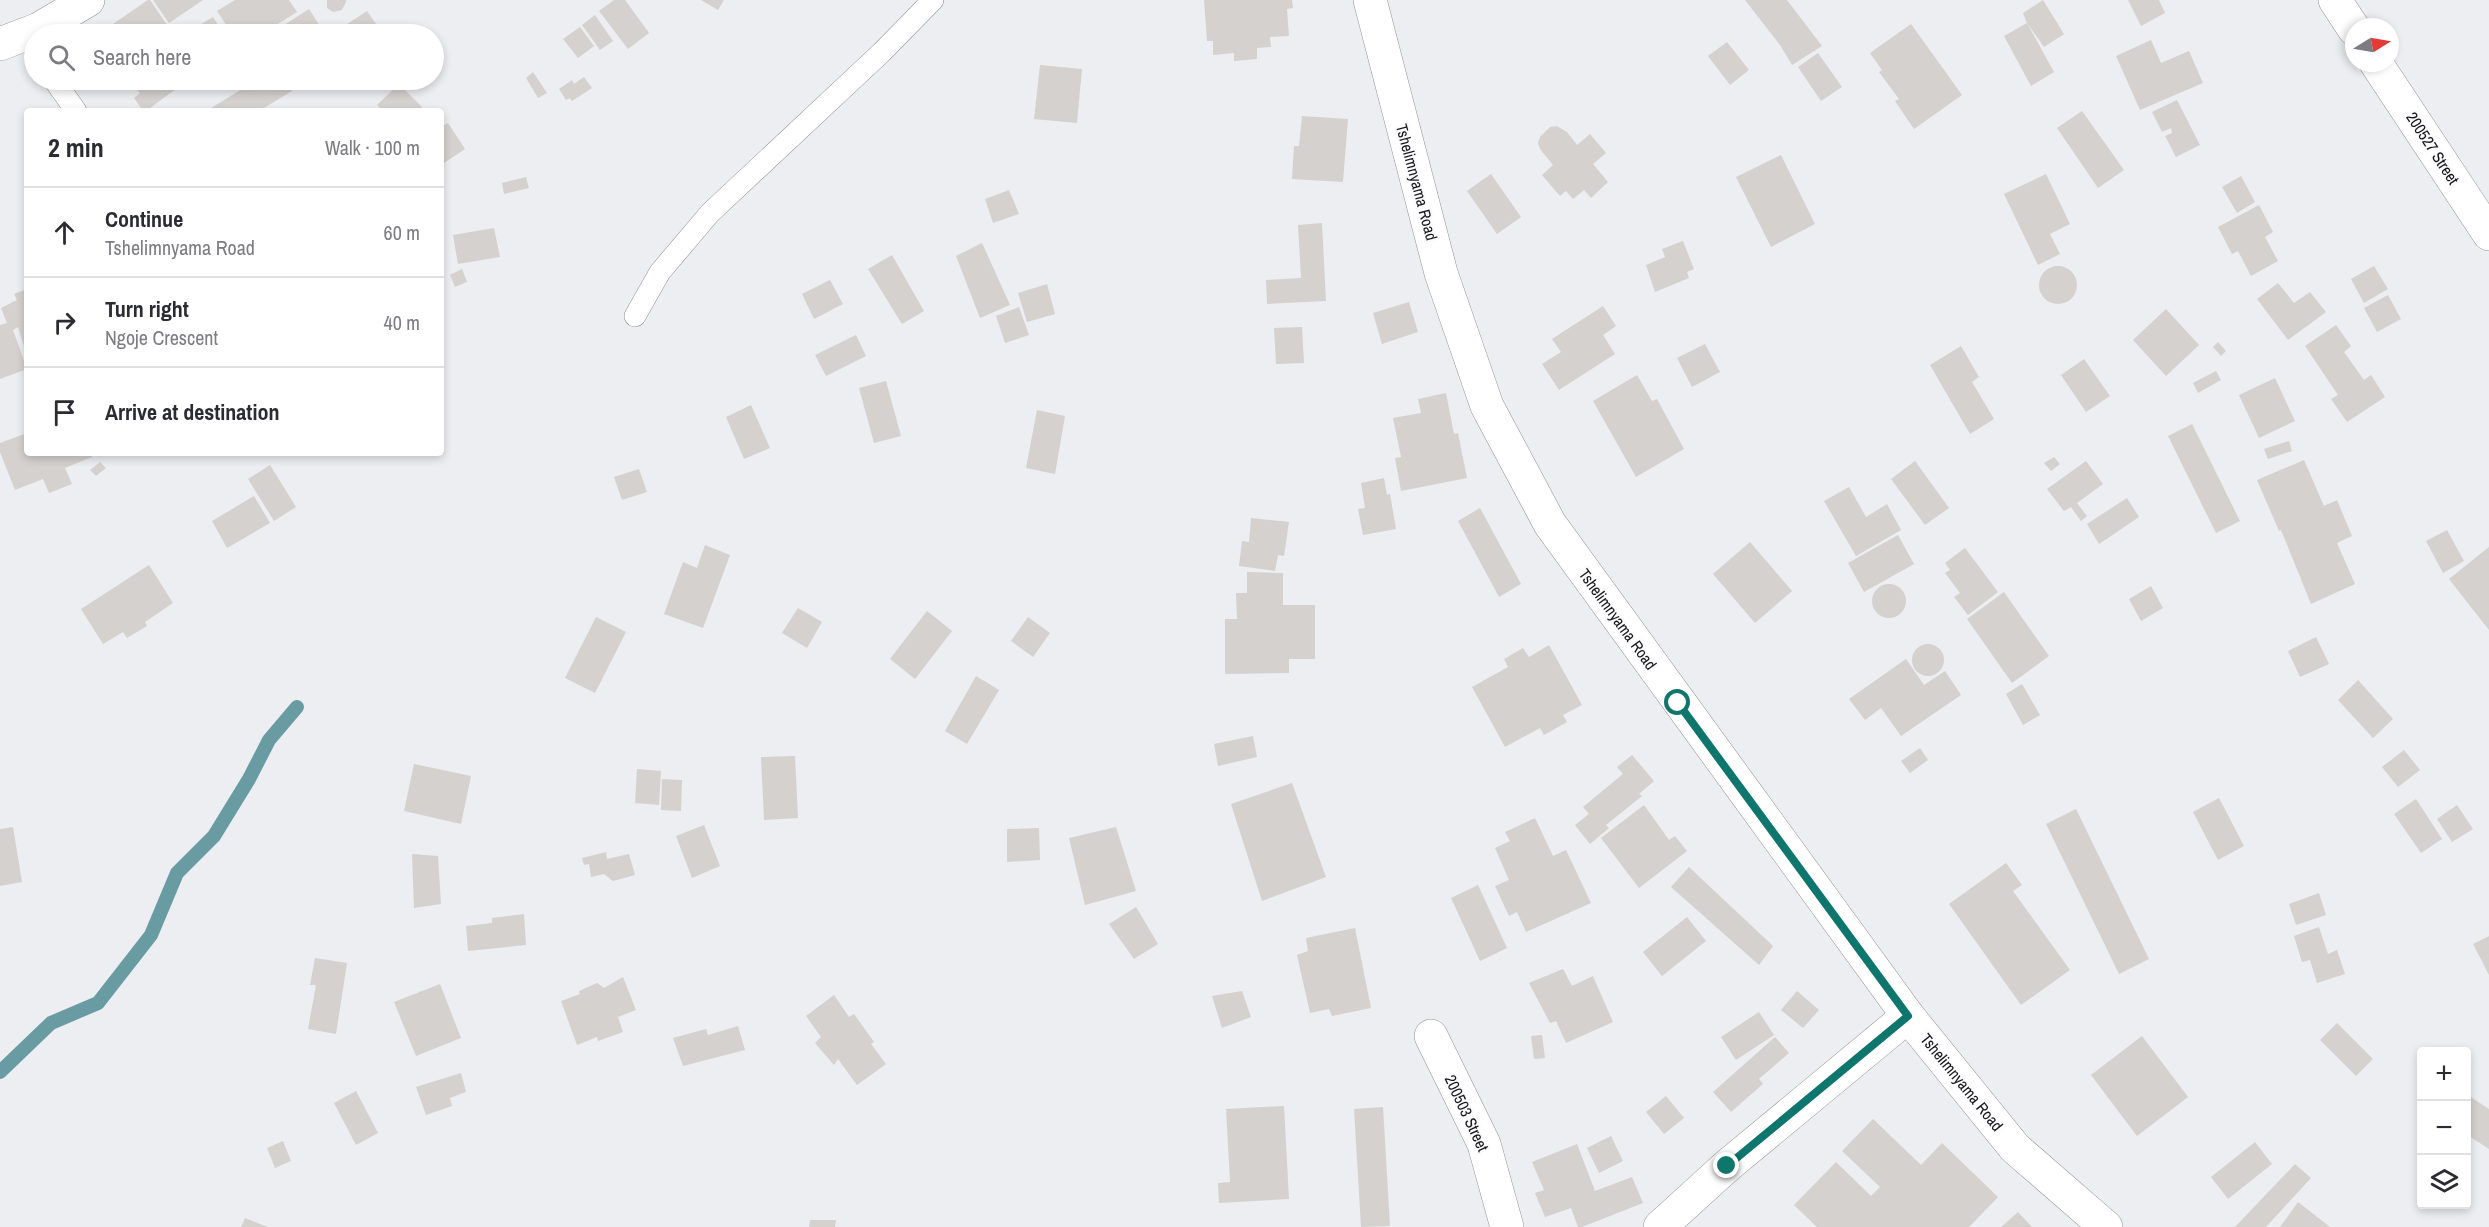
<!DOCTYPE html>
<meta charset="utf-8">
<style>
body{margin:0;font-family:"Archivo Narrow",sans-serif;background:#f2f2f3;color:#2b2b33}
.controls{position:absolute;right:18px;bottom:18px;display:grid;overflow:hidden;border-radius:6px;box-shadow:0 3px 9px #0003}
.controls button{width:54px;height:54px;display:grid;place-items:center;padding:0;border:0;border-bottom:2px solid #e1e1e2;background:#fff;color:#2b2b33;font:30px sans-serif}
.compass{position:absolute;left:2345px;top:18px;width:54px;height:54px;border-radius:50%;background:#fff;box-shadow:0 3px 9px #0003;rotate:79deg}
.stop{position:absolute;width:18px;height:18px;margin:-14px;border:4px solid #0f766e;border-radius:50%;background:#fff}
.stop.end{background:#0f766e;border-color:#fff;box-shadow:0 2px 6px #0008}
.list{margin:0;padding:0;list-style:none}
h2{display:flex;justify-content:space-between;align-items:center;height:78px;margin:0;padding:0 24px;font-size:26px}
h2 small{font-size:20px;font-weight:400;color:#7c7c81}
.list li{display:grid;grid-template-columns:39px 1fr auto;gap:18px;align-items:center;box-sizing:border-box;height:90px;padding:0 24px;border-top:2px solid #e1e1e2}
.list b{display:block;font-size:22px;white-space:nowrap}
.list p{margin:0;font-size:20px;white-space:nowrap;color:#7c7c81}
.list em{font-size:20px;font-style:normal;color:#7c7c81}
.icon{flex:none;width:33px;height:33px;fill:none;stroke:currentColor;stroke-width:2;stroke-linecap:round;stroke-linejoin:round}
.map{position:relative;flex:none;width:2489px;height:1227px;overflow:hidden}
.search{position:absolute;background:#fff;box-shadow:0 3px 9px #0003;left:24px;top:24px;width:420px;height:66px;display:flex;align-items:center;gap:15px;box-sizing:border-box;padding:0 21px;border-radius:33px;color:#7c7c81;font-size:22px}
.panel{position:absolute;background:#fff;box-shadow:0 3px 9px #0003;left:24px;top:108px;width:420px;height:348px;border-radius:6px}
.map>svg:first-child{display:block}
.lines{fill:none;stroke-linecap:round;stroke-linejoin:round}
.stream{stroke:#699ba3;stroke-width:14}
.building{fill:#d4d1cf}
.service-casing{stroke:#909093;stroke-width:22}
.minor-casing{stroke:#909093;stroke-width:34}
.tertiary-casing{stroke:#909093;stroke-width:34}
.service{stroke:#fff;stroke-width:21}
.minor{stroke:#fff;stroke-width:33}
.tertiary{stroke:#fff;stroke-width:33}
.route{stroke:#0f766e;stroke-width:8}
.labels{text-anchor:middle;stroke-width:5;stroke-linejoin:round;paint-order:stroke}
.street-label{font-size:16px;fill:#161617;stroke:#fbfbfe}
</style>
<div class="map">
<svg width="2489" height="1227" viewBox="0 0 2489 1227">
<rect width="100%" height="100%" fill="#edeef1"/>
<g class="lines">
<!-- stream -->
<path class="stream" d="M0,1072L51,1023L98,1003L151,935L177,873L214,836L249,779L269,740L297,707"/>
</g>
<!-- building -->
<g class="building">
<path d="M148,0H150L167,25L152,34H111L107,28Z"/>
<path d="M153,0H203L169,23Z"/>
<path d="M235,0H289L297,12L262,34H232L217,11Z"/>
<path d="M327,0H346V2L342,10L333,12L327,8Z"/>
<path d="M614,0H625L649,33L628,49L599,11Z"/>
<path d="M701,0H724L718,10Z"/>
<path d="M1204,0H1292L1293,8L1287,9L1289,36L1270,37L1271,47L1257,48V59L1234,61V53L1213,55V41H1207Z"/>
<path d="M1745,0H1787L1822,46L1792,65L1780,45Z"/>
<path d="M2043,0L2064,34L2044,47L2027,23L2023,13Z"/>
<path d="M2128,0H2159L2165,13L2141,26Z"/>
<path d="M309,9L325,34H270Z"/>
<path d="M367,11L383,34H332Z"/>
<path d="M595,15L613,41L600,50L582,25Z"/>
<path d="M213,17L224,34H189L188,32Z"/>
<path d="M2027,23L2054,72L2031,86L2004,36Z"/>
<path d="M1911,24L1962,95L1914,129L1895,101L1899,99L1879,72L1882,70L1870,53Z"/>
<path d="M580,27L594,46L578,58L563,39Z"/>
<path d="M2151,40L2161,63L2189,51L2203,83L2140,110L2116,56Z"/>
<path d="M1727,42L1749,70L1730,85L1708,56Z"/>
<path d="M1818,53L1842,87L1821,101L1798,67Z"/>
<path d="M1040,65L1082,69L1077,123L1034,119Z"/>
<path d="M533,72L547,93L538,98L526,78Z"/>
<path d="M584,77L592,88L572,101L570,98L566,100L559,89L572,80L574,84Z"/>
<path d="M92,80H112L99,89Z"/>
<path d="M137,80H188L146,111H143L134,98L140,93L132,83Z"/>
<path d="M257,80H285L292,91L259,111H213L211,108Z"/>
<path d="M295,80H318L302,90Z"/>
<path d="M399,84L422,107L418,111H383L377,105Z"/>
<path d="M2177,100L2200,145L2176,157L2165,136L2172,133L2171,128L2162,132L2152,112Z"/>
<path d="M2082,111L2124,170L2098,188L2057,128Z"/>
<path d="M1302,116L1348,119L1343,182L1292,179L1294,146H1299Z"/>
<path d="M448,123L465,149L441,165V127Z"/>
<path d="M1557,126L1567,132L1577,145L1590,134L1606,153L1593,164L1608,182L1591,198L1584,190L1573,199L1566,191L1560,196L1542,175L1553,165L1540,149L1538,143L1540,137L1550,127Z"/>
<path d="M1781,155L1815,224L1771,247L1736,177Z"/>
<path d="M1491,174L1521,217L1497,234L1467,191Z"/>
<path d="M2046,174L2070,224L2050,234L2060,254L2038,265L2004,194Z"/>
<path d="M2241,176L2255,202L2237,213L2222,187Z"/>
<path d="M526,177L529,188L504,194L502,183Z"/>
<path d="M1009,190L1019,214L993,223L985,199Z"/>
<path d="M2259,205L2273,232L2265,237L2278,261L2251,276L2238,251L2232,254L2218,227Z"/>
<path d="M1322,223L1326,301L1267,304L1266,280L1301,278L1298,225Z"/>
<path d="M494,228L500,257L458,264L453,235Z"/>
<path d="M1683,241L1694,269L1687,272L1689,278L1655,292L1646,265L1665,257L1662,249Z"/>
<path d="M982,243L1010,305L980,318L956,256Z"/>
<path d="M892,255L924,311L902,324L868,269Z"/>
<circle cx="2058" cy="285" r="19"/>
<path d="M2374,266L2388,289L2364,303L2351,279Z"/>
<path d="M462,269L467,282L455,287L450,275Z"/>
<path d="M830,280L843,304L814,319L802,294Z"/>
<path d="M2278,283L2294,303L2310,292L2326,312L2288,340L2257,299Z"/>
<path d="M1047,284L1055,314L1027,322L1018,293Z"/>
<path d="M27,289V356L18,327L13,330L27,369L0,379V325L7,323L1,308L17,300L14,294Z"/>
<path d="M2388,295L2401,319L2377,332L2364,308Z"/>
<path d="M1409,302L1418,332L1382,344L1373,313Z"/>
<path d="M1603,306L1616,326L1603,335L1615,354L1559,390L1542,364L1561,352L1552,339Z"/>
<path d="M1019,307L1029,335L1005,343L996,316Z"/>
<path d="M2166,309L2199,345L2166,376L2133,340Z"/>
<path d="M2336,325L2351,346L2344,352L2364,380L2371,375L2385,397L2347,422L2331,399L2338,395L2305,346Z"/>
<path d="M1302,327L1304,363L1276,364L1274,328Z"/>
<path d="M856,335L866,356L826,376L815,355Z"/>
<path d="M2218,342L2226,351L2221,356L2213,347Z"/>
<path d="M1705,344L1720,372L1692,387L1677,358Z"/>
<path d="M1961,346L1979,377L1972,382L1994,419L1970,434L1930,365Z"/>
<path d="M2084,359L2110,396L2086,412L2061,375Z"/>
<path d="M2216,371L2221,380L2198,393L2193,383Z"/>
<path d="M1637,375L1652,401L1657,399L1684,449L1636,477L1593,401Z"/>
<path d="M2275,378L2295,421L2259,438L2239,395Z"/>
<path d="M886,381L901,436L874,443L859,388Z"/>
<path d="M1446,393L1454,434L1458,433L1467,478L1401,491L1395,458L1401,457L1393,418L1421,413L1418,399Z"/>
<path d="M751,405L770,448L744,459L726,417Z"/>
<path d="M1037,410L1065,416L1055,474L1026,468Z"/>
<path d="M2192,424L2240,521L2216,533L2168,436Z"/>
<path d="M27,433V453H91L92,457L65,468L72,484L49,493L43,479L15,490L0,452V443Z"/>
<path d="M2289,441L2292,451L2268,459L2264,449Z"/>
<path d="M2054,457L2060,464L2051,471L2044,463Z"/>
<path d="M2304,460L2324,506L2337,500L2352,536L2337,543L2355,584L2311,604L2281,530L2279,531L2257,480Z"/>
<path d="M1915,461L1949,508L1925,525L1891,479Z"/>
<path d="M2086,461L2103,484L2077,503L2087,516L2081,521L2071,507L2064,511L2047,489Z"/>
<path d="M100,462L106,468L96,476L90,470Z"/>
<path d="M270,465L296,507L274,521L248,479Z"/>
<path d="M639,469L647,492L622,500L614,477Z"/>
<path d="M1384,478L1387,495L1390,494L1396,529L1363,535L1358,509L1365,508L1361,483Z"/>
<path d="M1849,487L1866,517L1887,504L1901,530L1856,556L1824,501Z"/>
<path d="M254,496L270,523L227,548L212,521Z"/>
<path d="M2127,498L2139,517L2099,544L2087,524Z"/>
<path d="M1480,508L1521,584L1499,597L1458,521Z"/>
<path d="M1251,518L1289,522L1284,556L1278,555L1275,571L1239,566L1242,541L1249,542Z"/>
<path d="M2447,530L2464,561L2443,573L2426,541Z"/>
<path d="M1898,535L1914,564L1864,592L1848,563Z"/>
<path d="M1750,542L1792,591L1755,623L1713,574Z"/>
<path d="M705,545L730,555L703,628L664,614L683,562L697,568Z"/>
<path d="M2489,547V630L2449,579Z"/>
<path d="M1965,548L1998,592L1968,615L1954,597L1960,593L1945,573L1950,570L1945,563Z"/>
<path d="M149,565L173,603L145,622L147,626L127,638L123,632L103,644L81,609Z"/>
<path d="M1247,572L1283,573V605H1315V659H1289V673L1225,674V619H1237L1236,593H1247Z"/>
<circle cx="1889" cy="601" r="17"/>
<path d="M2151,586L2163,608L2141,621L2129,599Z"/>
<path d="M2004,592L2049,656L2012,683L1967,619Z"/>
<path d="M798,608L822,622L807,648L782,633Z"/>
<path d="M927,611L952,631L915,679L890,659Z"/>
<path d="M596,617L626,632L595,693L565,678Z"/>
<path d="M1028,617L1050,633L1033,657L1011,641Z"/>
<path d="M2316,637L2329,664L2300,677L2288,651Z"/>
<circle cx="1928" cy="660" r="16"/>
<path d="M1549,645L1582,705L1563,715L1567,722L1544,735L1540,728L1505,747L1472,687L1508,667L1504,659L1523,648L1529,657Z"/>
<path d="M1906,659L1924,685L1945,671L1961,695L1901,736L1881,708L1865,720L1849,699Z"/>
<path d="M976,676L999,690L967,744L945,731Z"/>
<path d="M2358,680L2393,719L2373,738L2338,700Z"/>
<path d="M2022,684L2040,715L2023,725L2006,694Z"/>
<path d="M1253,736L1257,757L1218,766L1214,744Z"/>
<path d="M1920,748L1928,760L1910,773L1901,761Z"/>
<path d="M2404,750L2420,770L2398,787L2382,767Z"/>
<path d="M1632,755L1654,781L1639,794L1642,796L1606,825L1609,828L1590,844L1575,825L1589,814L1583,807L1623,774L1617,767Z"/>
<path d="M795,756L798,818L764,820L761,757Z"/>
<path d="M414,764L471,776L461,824L404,811Z"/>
<path d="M637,769L661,771L659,805L635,803Z"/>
<path d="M662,779L682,780L681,811L661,810Z"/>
<path d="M1292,783L1326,877L1262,901L1231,804Z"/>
<path d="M2219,798L2244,846L2218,860L2193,812Z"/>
<path d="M2416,799L2442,839L2421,853L2394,814Z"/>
<path d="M1644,805L1669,840L1675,836L1687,851L1639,888L1601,838Z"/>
<path d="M2457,805L2473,829L2452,842L2437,819Z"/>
<path d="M2076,809L2149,959L2119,974L2046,824Z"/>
<path d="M1535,818L1553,856L1566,850L1591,903L1526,932L1517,912L1509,916L1495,886L1509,880L1495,848L1510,841L1505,832Z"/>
<path d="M704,825L720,866L692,878L676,836Z"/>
<path d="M13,827L22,882L0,886V829Z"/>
<path d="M1116,827L1136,891L1085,905L1069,838Z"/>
<path d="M1039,828L1040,860L1007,862V829Z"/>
<path d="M606,852L607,859L629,854L635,875L613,881L604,874L591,877L589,864L584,865L582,858Z"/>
<path d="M412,854L438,856L441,904L414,908Z"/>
<path d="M2006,863L2022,885L2013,891L2070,970L2021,1005L1949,904Z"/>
<path d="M1689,867L1773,946L1759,965L1671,887Z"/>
<path d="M1478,885L1507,948L1480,961L1451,898Z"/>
<path d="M2319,893L2326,915L2296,925L2289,904Z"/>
<path d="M1136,907L1158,944L1134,959L1109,924Z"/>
<path d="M524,914L526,945L468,951L466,926L492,923V918Z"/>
<path d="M1687,917L1706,941L1662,976L1643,952Z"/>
<path d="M2319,927L2328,954L2337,950L2345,974L2317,983L2310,960L2302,962L2294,936Z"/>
<path d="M1355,928L1371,1008L1332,1016L1329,1009L1310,1013L1297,955L1308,951L1306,938Z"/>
<path d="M2489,936V975L2473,944Z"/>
<path d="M315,958L347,963L336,1034L308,1029L316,985H310Z"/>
<path d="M1563,969L1572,986L1593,976L1613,1022L1566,1043L1556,1021L1550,1023L1529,983Z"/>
<path d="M623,977L636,1010L618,1017L623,1032L598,1041L597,1037L577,1045L561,1001L580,994L579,991L597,983L604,988Z"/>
<path d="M440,984L461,1038L416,1056L394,1002Z"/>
<path d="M1242,991L1251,1017L1222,1028L1212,996Z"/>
<path d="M1797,991L1819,1010L1803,1028L1781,1010Z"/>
<path d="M834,995L849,1017L854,1014L874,1042L871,1044L886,1064L857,1085L838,1059L834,1065L815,1043L821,1037L806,1016Z"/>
<path d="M1759,1012L1774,1035L1736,1060L1721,1037Z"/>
<path d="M2337,1023L2373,1059L2356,1076L2320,1040Z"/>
<path d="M738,1026L745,1050L683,1066L673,1038L706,1029L708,1035Z"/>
<path d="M1542,1035L1545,1058L1534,1059L1531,1036Z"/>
<path d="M2142,1036L2188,1097L2137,1136L2091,1075Z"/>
<path d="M1775,1037L1789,1053L1759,1079L1763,1084L1731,1112L1713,1092Z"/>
<path d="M461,1073L466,1092L450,1098L452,1106L426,1115L416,1087Z"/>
<path d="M356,1091L378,1133L356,1145L334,1103Z"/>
<path d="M2466,1094L2489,1109V1149L2466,1134Z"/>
<path d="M1666,1096L1684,1118L1664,1134L1646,1112Z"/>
<path d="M1284,1106L1289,1199L1219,1203L1218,1183L1230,1182L1226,1109Z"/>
<path d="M1383,1107L1390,1226L1361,1227L1354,1109Z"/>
<path d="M1873,1119L1921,1165L1942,1143L1998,1197L1969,1227H1817L1794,1205L1836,1162L1871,1196L1880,1187L1842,1151Z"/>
<path d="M1611,1136L1623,1161L1599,1173L1587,1148Z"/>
<path d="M283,1141L291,1161L275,1168L267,1148Z"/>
<path d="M2255,1142L2272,1164L2228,1199L2211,1177Z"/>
<path d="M1577,1144L1595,1191L1632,1177L1643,1203L1582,1227H1578L1571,1208L1545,1217L1535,1193L1544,1190L1532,1162Z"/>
<path d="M2295,1164L2311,1178L2266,1227H2235Z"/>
<path d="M2298,1202L2330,1227H2280Z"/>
<path d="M2018,1212L2032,1227H2001Z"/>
<path d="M245,1218L268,1227H241Z"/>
<path d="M810,1220H836L835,1227H809Z"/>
</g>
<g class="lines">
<!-- service casing -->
<g class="service-casing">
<g id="service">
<path d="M54,80L76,111"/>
<path d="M635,316L660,272L710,213L882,52L933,0"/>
</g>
</g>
<!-- minor casing -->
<g class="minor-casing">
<g id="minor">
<path d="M2335,0L2354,29"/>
<path d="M0,44L39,29L88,0"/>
<path d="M2376,63L2489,234"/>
<path d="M1431,1036L1484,1144L1507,1227"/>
<path d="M1660,1227L1727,1166L1908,1016"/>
</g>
</g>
<!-- tertiary casing -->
<g class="tertiary-casing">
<path id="tertiary" d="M1370,0L1441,273L1487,406L1550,524L1908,1016L2015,1148L2106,1227"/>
</g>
<!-- service -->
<use href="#service" class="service"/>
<!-- minor -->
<use href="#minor" class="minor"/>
<!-- tertiary -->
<use href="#tertiary" class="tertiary"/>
</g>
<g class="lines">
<!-- route -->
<path class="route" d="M1678,703L1908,1016L1727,1166"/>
</g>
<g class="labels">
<!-- street labels -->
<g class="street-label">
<text transform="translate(2433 148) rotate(57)" y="6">200527 Street</text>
<text transform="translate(1417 182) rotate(75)" y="6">Tshelimnyama Road</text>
<text transform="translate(1618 619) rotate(54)" y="6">Tshelimnyama Road</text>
<text transform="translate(1962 1082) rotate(51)" y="6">Tshelimnyama Road</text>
<text transform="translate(1467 1113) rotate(65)" y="6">200503 Street</text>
</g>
</g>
</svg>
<div class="controls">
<button>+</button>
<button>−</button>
<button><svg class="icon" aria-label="layers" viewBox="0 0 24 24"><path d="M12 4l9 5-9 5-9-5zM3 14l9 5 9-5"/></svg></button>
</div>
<svg class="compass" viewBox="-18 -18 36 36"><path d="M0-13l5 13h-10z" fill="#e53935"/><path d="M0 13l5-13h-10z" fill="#7c7c81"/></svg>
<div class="stop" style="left:1678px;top:703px"></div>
<div class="stop end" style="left:1727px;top:1166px"></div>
<div class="search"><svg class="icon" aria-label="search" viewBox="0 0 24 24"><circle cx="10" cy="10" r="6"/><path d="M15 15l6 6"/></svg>Search here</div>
<section class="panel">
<h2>2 min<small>Walk · 100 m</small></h2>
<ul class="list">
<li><svg class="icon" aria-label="ahead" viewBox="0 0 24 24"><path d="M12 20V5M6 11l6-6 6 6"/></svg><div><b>Continue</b><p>Tshelimnyama Road</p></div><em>60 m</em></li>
<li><svg class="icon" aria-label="right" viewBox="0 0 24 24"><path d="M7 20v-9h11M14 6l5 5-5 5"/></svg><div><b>Turn right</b><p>Ngoje Crescent</p></div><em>40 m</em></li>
<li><svg class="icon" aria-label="arrive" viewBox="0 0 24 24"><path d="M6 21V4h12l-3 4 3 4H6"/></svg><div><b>Arrive at destination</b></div></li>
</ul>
</section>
</div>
